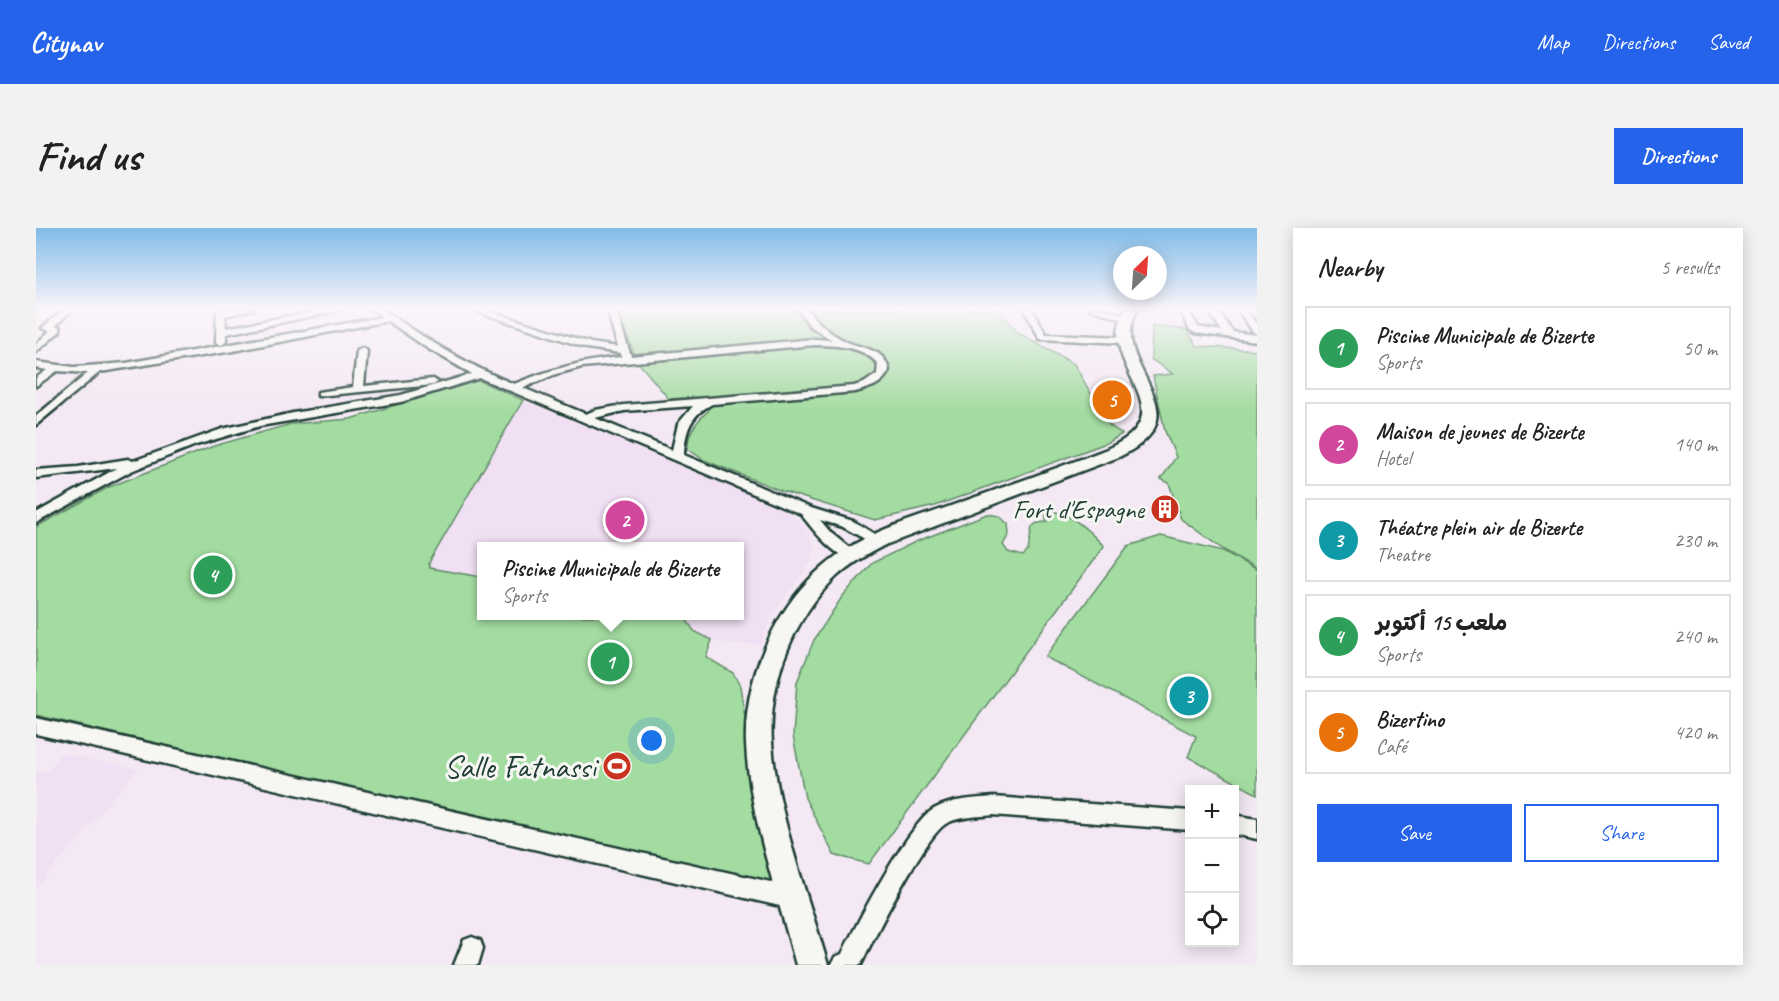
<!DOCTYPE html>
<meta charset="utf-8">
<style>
body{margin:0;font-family:Caveat,"Playpen Sans Arabic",sans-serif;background:#f2f2f2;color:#222}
.controls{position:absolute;right:18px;bottom:18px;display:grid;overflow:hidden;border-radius:0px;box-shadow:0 3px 15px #0003}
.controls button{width:54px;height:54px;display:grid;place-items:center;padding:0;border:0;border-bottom:2px solid #e0e0e0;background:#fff;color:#222;font:30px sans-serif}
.compass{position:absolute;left:1077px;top:18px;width:54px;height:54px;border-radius:50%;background:#fff;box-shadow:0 3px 15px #0003;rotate:25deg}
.you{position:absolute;left:616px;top:513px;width:21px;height:21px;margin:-15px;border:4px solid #fff;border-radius:50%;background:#1a73e8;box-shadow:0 0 0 9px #1a73e833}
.badge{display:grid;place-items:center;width:39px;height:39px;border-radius:50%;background:#2563eb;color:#fff;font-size:20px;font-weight:700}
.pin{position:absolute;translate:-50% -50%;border:3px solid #fff;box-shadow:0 2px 6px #0006}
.popup{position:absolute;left:441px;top:314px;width:267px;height:78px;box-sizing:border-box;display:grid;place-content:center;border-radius:0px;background:#fff;filter:drop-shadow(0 2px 4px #0005);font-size:20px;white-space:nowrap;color:#767676}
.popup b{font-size:22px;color:#222}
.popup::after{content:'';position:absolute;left:50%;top:100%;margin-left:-12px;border:12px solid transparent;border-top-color:#fff}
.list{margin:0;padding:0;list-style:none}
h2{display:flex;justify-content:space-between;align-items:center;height:78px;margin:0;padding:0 24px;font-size:26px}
h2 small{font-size:20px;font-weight:400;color:#767676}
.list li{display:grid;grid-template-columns:39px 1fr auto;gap:18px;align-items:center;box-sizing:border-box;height:84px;margin:0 12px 12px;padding:0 12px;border:2px solid #e0e0e0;border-radius:0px}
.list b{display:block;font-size:22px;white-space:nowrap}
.list p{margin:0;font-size:20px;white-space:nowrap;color:#767676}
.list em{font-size:20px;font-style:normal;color:#767676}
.actions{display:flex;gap:12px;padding:18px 24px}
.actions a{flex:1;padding:14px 0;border:2px solid #2563eb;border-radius:0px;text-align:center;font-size:21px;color:#2563eb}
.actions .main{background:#2563eb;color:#fff}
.icon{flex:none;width:33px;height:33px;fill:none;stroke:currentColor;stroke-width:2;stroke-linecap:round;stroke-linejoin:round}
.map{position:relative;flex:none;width:1221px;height:737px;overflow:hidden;border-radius:0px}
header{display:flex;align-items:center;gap:36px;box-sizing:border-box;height:84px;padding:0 30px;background:#2563eb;color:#fff}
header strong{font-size:28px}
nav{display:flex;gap:33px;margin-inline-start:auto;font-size:21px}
.intro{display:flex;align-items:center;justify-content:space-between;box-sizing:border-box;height:144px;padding:0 36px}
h1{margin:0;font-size:42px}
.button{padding:15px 27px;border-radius:0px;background:#2563eb;color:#fff;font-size:21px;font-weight:700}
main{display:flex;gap:36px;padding:0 36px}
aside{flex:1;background:#fff;border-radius:0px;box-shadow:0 3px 15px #0003}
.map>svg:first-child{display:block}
.built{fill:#f1dff4}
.green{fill:#a3dca1;stroke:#618c6a;stroke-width:1.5}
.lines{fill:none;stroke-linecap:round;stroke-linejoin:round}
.street-casing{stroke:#1f3d34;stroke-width:5}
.secondary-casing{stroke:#1f3d34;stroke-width:5}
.street{fill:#f6f6f2;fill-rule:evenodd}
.secondary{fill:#f6f6f2;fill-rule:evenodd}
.labels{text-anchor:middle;stroke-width:6;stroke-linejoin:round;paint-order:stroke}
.poi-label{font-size:26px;fill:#1f3d34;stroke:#f6f6f2;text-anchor:end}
.near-poi-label{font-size:32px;fill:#1f3d34;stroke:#f6f6f2;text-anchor:end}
</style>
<header>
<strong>Citynav</strong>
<nav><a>Map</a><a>Directions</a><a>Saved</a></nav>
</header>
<div class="intro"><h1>Find us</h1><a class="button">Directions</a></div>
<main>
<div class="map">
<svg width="1221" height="737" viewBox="0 0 1221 737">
<rect width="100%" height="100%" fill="#f3e8f3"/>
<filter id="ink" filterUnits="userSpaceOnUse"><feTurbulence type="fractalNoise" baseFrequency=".0167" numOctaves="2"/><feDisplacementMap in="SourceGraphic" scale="12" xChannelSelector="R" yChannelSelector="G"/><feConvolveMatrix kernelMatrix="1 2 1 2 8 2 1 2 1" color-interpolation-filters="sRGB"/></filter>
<g filter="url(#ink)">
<!-- built -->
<g class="built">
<path d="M487,172L736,276L754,286L767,297L775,310L778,323L774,334L735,389L725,416H695L676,412L658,403L648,391V388H703V318H445V349L393,340V335Z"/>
<path d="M25,526L101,541L0,660V543L11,545Z"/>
</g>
<!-- green -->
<g class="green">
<path d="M580,81H962L982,105L1038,136L1073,197L1086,206L1073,214L899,278L839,292L746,263L668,232L652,221C651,204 661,193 673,182L665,169L633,171L602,134Z"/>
<path d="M1116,98L1151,102L1161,118L1221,122V341L1188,322L1145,291L1133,255L1125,251L1140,229L1129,203L1117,148L1137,146L1115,131Z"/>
<path d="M442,152L487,172L393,335V340L445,349V388H648L658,403L676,412L670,429L697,445L704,458L735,655L398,581L0,487V299L73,259L178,218L255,196L314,191Z"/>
<path d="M1015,283C1039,287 1051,302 1068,318L833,636L798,627L769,570L757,508L761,454L778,412L806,369L836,335L879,314L951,286L963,288L972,296L973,306L967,317L972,324L987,328L992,323L996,299L1001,295L1011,294L1009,286Z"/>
<path d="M1125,308L1187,323L1221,342V566L1152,529L1160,508L1009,429L1092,318Z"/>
</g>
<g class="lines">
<!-- street casing -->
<g class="street-casing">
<g id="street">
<path d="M28,81H37L19,98L24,99V103L0,124V116L14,103L6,100Z"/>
<path d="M181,81H219L189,88L190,100L292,81H310L190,106V114L185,117L180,114Z"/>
<path d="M336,81H346C388,110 430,137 478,156C515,141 545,133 585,129L584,125L551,120L433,81H446L555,115L582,119L571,81H579L595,128L778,111L796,112L774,98L762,81H771C781,95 796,107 811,114C827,121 848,120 853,142C847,157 833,160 819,164L676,176C654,187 649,204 648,227L775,280L817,293L848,312L846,315H836L807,299L784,292L795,305L822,327L820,330C802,335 775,299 765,286L444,150L365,174L224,198L160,217L95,243L0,295V285L81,240L0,250V242L42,239L92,231L97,233L186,201L257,185L365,167L436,146L391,120L352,93L197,123L64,144L0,197V188L52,145L21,143L0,158V150L11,142L0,140V134L38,139L90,135L346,89ZM778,117C799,117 827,118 842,136L841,146L828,155L818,158L588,177L559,182L550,186L487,160L520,146L546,139ZM657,178L642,196L636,222L559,190L588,183Z"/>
<path d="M988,81H996L1010,106L1089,109L1094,112L1089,115L1004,111Z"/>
<path d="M1054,81H1069L1093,89L1089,92Z"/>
<path d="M1144,81H1152L1162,99L1186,103L1171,81H1180L1197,104L1221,107V113L1159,105L1153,101Z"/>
<path d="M1201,81H1210L1221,97V106L1218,105Z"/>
<path d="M326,120L331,123L328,158L397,151L402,154L397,157L282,168V164L317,159L321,123Z"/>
<path d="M0,490L757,659L765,662L768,670L765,678L757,681L0,506Z"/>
<path d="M957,569L1154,583V602L957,587C942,589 925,588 911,595C890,605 837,711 825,737H795L799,729L806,726C820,697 873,595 898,581C915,571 938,571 957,569Z"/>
<path d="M1198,587L1221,591V611L1198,606Z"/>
<path d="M436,709L444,712L447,720L442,737H418L428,712Z"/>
</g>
</g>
<!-- secondary casing -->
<g class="secondary-casing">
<path id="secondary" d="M1090,81H1102C1067,138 1176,184 1083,229L849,317C831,326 814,336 800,349C756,391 732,456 736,515C741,587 772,668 792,737H760C742,668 713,587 710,516C707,443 747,361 809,322C839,302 875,292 909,280C963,261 1017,242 1071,221C1157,182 1054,137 1090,81Z"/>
</g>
<!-- street -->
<use href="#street" class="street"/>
<!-- secondary -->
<use href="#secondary" class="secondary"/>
</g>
</g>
<!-- sky -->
<linearGradient id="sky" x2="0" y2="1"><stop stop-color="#81bbe8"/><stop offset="0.44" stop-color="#faf5fa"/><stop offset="1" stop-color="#faf5fa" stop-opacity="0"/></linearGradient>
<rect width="1221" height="184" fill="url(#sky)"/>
<!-- icons -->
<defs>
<g id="building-disc" transform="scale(1.5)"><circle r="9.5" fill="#c8321e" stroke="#f6f6f2"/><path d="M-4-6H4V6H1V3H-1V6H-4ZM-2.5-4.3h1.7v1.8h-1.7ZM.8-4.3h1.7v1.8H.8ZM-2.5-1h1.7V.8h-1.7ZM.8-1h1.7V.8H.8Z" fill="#fff"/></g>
<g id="stadium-disc" transform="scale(1.5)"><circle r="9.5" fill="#c8321e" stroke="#f6f6f2"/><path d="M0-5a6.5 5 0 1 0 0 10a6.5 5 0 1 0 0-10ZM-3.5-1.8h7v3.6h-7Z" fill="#fff"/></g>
</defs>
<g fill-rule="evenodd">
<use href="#building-disc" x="1129" y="281"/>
<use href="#stadium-disc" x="581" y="538"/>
</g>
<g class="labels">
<!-- poi labels -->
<g class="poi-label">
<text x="1108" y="290">Fort d'Espagne</text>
</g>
<!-- near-poi labels -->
<g class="near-poi-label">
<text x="560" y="549">Salle Fatnassi</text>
</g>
</g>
</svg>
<div class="controls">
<button>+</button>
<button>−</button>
<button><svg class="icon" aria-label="locate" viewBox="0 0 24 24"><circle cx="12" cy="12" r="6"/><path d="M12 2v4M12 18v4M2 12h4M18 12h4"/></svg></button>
</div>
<svg class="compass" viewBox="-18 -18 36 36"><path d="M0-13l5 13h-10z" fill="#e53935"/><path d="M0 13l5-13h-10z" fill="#767676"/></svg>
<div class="you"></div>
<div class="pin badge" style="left:574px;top:434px;background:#2e9e5b">1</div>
<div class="popup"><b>Piscine Municipale de Bizerte</b>Sports</div>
<div class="pin badge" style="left:589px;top:292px;background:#d1479c">2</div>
<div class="pin badge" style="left:1153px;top:468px;background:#0f9aa8">3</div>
<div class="pin badge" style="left:177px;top:347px;background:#2e9e5b">4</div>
<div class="pin badge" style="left:1076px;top:172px;background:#e8710a">5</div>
</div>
<aside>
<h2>Nearby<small>5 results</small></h2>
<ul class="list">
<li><span class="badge" style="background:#2e9e5b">1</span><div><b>Piscine Municipale de Bizerte</b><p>Sports</p></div><em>50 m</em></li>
<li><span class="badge" style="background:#d1479c">2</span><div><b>Maison de jeunes de Bizerte</b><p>Hotel</p></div><em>140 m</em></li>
<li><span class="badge" style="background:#0f9aa8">3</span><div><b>Théatre plein air de Bizerte</b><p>Theatre</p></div><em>230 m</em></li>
<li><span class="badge" style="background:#2e9e5b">4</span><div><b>ملعب 15 أكتوبر</b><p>Sports</p></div><em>240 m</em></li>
<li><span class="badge" style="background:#e8710a">5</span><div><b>Bizertino</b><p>Café</p></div><em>420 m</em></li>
</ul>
<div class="actions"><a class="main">Save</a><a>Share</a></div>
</aside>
</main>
